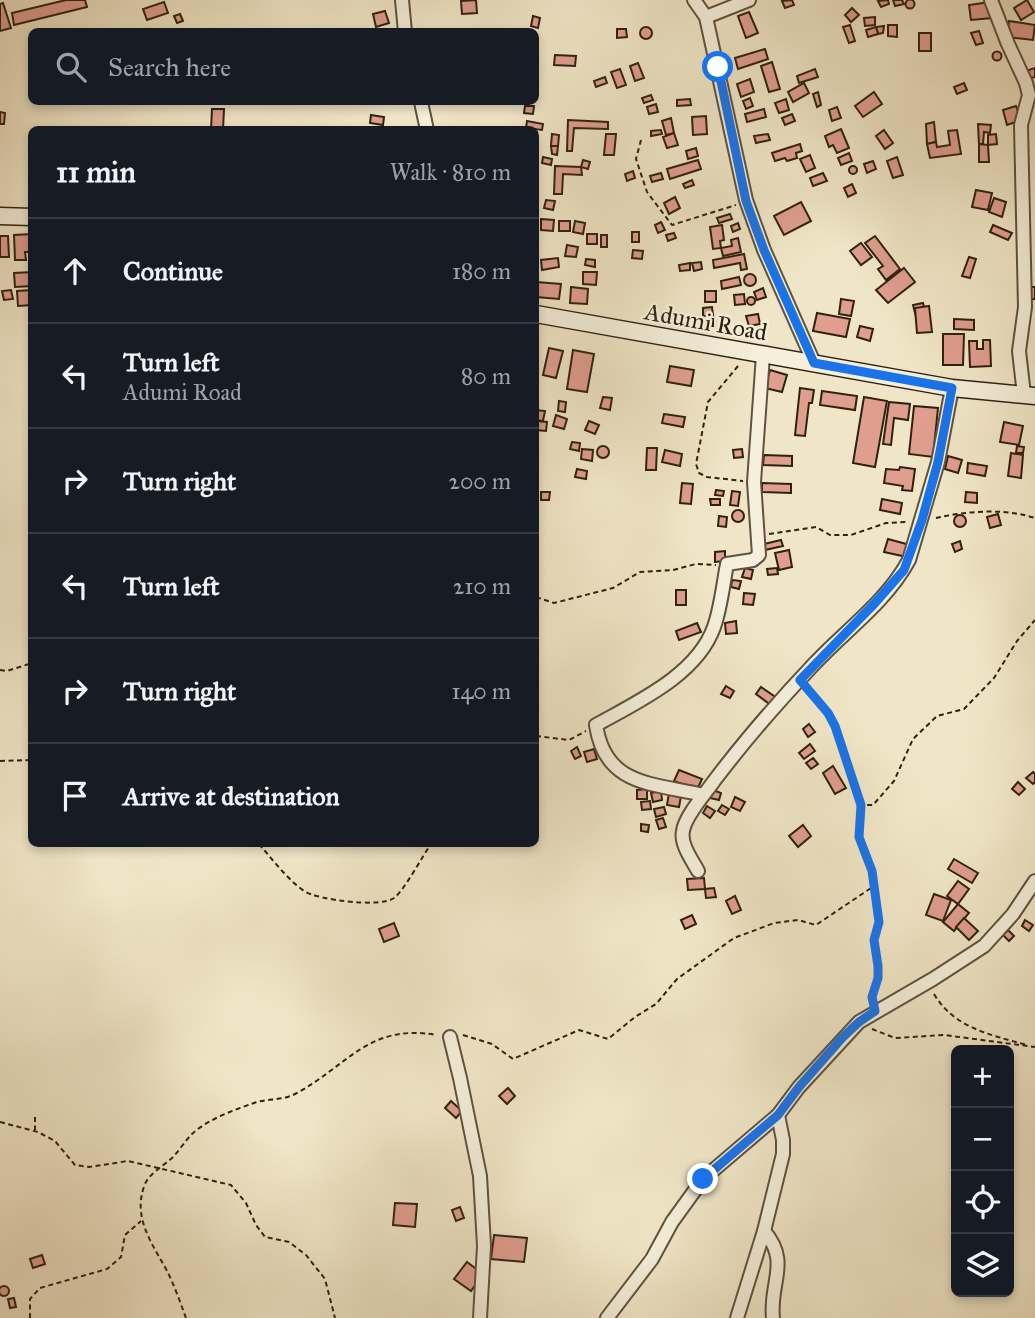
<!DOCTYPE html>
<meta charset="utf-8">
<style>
body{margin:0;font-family:"IM FELL Great Primer",serif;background:#20242c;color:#f1f3f6}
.controls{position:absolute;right:21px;bottom:21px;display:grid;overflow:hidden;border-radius:10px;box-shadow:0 4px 10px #0003}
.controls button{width:63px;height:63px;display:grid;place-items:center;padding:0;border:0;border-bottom:2px solid #363941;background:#171b24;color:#f1f3f6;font:35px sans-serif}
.stop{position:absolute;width:21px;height:21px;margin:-16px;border:5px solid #1a73e8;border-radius:50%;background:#fff}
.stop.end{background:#1a73e8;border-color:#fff;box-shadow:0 2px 7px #0008}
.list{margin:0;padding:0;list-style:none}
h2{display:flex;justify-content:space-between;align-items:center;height:91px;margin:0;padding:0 28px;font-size:30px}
h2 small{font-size:23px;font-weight:400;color:#9ea1a6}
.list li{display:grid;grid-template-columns:46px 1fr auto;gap:21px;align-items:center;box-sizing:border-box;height:105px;padding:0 28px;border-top:2px solid #363941}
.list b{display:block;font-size:26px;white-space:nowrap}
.list p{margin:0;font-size:23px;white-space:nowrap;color:#9ea1a6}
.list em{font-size:23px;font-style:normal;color:#9ea1a6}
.icon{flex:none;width:38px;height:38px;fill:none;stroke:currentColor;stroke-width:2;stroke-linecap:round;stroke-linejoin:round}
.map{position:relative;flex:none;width:1035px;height:1318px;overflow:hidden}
.search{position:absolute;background:#171b24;box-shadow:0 4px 10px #0003;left:28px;top:28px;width:511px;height:77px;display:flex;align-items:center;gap:18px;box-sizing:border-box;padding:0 24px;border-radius:10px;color:#9ea1a6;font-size:26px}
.panel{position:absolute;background:#171b24;box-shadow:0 4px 10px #0003;left:28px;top:126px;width:511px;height:721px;border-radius:10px}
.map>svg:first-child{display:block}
.building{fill:#e09e8f;stroke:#2f2110;stroke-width:2}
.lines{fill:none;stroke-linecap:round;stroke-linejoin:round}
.street-casing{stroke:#5f523e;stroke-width:16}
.secondary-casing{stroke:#2f2110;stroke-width:19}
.path{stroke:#2f2110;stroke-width:2;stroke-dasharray:5 3.5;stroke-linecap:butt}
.street{stroke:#f5efdb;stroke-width:12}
.secondary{stroke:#f5efdb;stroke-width:16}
.route{stroke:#1a73e8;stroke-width:9}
.labels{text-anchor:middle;stroke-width:5;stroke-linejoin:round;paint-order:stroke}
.street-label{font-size:24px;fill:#2f2110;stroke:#f5efdb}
</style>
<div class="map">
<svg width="1035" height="1318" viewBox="0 0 1035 1318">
<rect width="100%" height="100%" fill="#f0e6c7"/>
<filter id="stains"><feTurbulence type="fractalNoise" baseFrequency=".00286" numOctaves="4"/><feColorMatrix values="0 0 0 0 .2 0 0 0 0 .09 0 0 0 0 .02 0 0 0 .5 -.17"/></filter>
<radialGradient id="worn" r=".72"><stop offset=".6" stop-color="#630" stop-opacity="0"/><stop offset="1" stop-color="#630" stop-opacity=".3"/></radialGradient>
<!-- building -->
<g class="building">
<circle cx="910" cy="4" r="4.5"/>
<path d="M66,0H85L87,7L14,25L12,13Z"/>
<path d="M476,0L477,13L462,14L461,1Z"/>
<path d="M792,0L794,5L785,8L782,1Z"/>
<path d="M888,0L889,4L881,7L878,1Z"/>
<path d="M893,0H902L904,4L895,6Z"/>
<path d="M1027,0L1034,12L1021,20L1014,8Z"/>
<path d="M164,2L168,13L147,20L143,9Z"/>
<path d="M990,2L992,18L971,20L969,5Z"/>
<path d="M3,3L11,28L0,31V4Z"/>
<path d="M852,8L859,15L851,22L845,15Z"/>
<path d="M385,11L389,23L376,27L373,14Z"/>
<path d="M749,12L758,33L746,38L738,16Z"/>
<path d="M180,14L183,21L177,23L174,16Z"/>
<path d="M533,16L540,18L538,28L531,26Z"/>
<path d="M875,17V25L865,26L864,18Z"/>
<path d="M1009,21L1035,25L1033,40L1007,37Z"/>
<path d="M850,25L855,41L849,43L843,27Z"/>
<path d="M888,25H897V37L888,36Z"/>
<path d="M884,26L883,33L878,34L876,27Z"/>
<circle cx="646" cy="33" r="6"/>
<path d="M876,27L878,34L868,37L866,30Z"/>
<path d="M617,29H626L627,37L617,38Z"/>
<path d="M979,31L983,43L976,45L971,33Z"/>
<rect x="919" y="33" width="12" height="18"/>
<path d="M765,49L768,59L738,69L735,58Z"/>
<circle cx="997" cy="56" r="4.5"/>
<path d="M555,55L576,56L575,66L554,65Z"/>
<path d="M772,62L780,89L769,92L761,66Z"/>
<path d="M638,63L644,78L635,81L630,66Z"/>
<path d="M1035,68V77L1028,79L1026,71Z"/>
<path d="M620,69L626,85L617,88L611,72Z"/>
<path d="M815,69L818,77L799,83L797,76Z"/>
<path d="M605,77L607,83L596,87L594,81Z"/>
<path d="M750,79L754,92L741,97L737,84Z"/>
<path d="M804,83L809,93L793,102L788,92Z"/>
<path d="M964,83L967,90L957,94L954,87Z"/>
<path d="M818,92L821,105L817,107L813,94Z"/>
<path d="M874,92L882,104L863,117L855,106Z"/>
<path d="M651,95L653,100L644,103L642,98Z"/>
<path d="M750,98L753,106L746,109L743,101Z"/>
<path d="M690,99L691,105L677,106V100Z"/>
<path d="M786,99L789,110L779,113L775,103Z"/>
<path d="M656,104L658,112L649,114L647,107Z"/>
<path d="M525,106H534L533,114L524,113Z"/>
<path d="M1016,106L1021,120L1007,125L1003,110Z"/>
<path d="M837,107L841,118L832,121L829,110Z"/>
<path d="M212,109H224L223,130H211Z"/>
<path d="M764,109L766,117L747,122L745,114Z"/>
<path d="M0,112L5,113L4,124H0Z"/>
<path d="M792,114L795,121L785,125L782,118Z"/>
<path d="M371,115L384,117L383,125L370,123Z"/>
<path d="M706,116L707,134L693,135L692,117Z"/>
<path d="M671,118L674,133L666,135L662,121Z"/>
<path d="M568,120L608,122V129L574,128L572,151H567Z"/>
<path d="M527,121L543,124L542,130L526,128Z"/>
<path d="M934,122L936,142L927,144L926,124Z"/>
<path d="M978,124L991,125L990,133L984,132L983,144H979Z"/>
<path d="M841,129L849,148L837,153L833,145L829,147L825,136Z"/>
<path d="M661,130L662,134L651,136V131Z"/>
<path d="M884,130L893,143L885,149L876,136Z"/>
<path d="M957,130L961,154L930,158L927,144L936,142L937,147L950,145L948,131Z"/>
<path d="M674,133L678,145L667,148L663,137Z"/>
<path d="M552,134L559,135L558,146H551Z"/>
<path d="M606,134H616L614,155H604Z"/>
<path d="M768,134L770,140L756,143L754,136Z"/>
<path d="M996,134L997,144L988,145V135Z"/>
<path d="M800,144L802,151L796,153L797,158L787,161L785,158L775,161L772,153Z"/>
<path d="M979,144L988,145L989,162H979Z"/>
<path d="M551,146H558L557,155L552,154Z"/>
<path d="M696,148L698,156L688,159L686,151Z"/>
<path d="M849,153L852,161L841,165L838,158Z"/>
<path d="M810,155L815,168L806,172L800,159Z"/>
<path d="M543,157L552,159L551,165L542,163Z"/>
<path d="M897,157L903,175L893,178L887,161Z"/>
<path d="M583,160L590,162L588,169L581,167Z"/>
<path d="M698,160L701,169L670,179L667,169Z"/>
<path d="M873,161L876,169L867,173L864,164Z"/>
<path d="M555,166L581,167L582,175L563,174L562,194H554Z"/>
<circle cx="853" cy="170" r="4"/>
<path d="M633,171L635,178L627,181L625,174Z"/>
<path d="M661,173L663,179L652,182L650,176Z"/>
<path d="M823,173L827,181L813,186L810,178Z"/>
<path d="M692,180L694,185L685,188L683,184Z"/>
<path d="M852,184L856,193L848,197L844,188Z"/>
<path d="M976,190L992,193L988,210L972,207Z"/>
<path d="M675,197L680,208L669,214L664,203Z"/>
<path d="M994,198L1006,202L1002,217L989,212Z"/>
<path d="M546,200L555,201L553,210L544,208Z"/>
<path d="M801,202L811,221L784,235L774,216Z"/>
<path d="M730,214L732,219L719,223L717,218Z"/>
<path d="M541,219L554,220L553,231L541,230Z"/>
<rect x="559" y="221" width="11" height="10"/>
<path d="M575,221L585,223L583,234L573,232Z"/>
<path d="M661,222L665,230L658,233L655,225Z"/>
<path d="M738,223L740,229L733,232L731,226Z"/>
<path d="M722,225L724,240L720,241L721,248L713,249L710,227Z"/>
<path d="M993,225L1012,233L1008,240L990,232Z"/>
<rect x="632" y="232" width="7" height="10"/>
<path d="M674,233L676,238L668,241L666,235Z"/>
<path d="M32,234V252H25L26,260H15L14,235Z"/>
<rect x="587" y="234" width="10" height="10"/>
<rect x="601" y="235" width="6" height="12"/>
<path d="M0,236H8L9,257H0Z"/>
<path d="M875,236L900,269L886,280L878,269L883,266L865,243Z"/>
<path d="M738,238L741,252L723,256L721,248L732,246L731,240Z"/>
<path d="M861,243L872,257L861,265L850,251Z"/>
<path d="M567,245L578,247L576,257L565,256Z"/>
<path d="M633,250L643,251L642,259L632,258Z"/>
<path d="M744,254L747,269L741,270L740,263L714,268L713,260Z"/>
<path d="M969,257L976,259L970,278L962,276Z"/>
<path d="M558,258L559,267L542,270L541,260Z"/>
<path d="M586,259L595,260V267L585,265Z"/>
<path d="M701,262L702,269L694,271L692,263Z"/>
<path d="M690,263V270L680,271L679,265Z"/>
<path d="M904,268L915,282L888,303L876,290Z"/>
<path d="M32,272V286L15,287L14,273Z"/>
<path d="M583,272H597L596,285L583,284Z"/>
<circle cx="750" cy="280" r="6"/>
<path d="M739,277L741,285L722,289L721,281Z"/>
<path d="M536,282L561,284L559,299L536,297Z"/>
<path d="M571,287L588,289L587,304L570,303Z"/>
<rect x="1028" y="287" width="7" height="12"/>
<path d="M763,288L766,297L757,300L754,292Z"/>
<path d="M11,290L13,299L4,300L2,291Z"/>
<path d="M32,290V305L18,306L17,291Z"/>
<rect x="705" y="291" width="11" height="11"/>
<path d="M744,294L745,304L735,305L734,295Z"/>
<circle cx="751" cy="301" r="4"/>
<path d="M841,299L854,301L851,316L839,314Z"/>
<path d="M923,303L930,329L920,332L913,305Z"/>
<path d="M929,306L932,332L917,333L915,308Z"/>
<path d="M712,307L713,315L703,316V308Z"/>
<path d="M817,313L850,319L846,337L813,331Z"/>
<path d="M758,314L760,324L749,326L746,316Z"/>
<rect x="704" y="319" width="9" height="7"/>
<path d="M954,319L974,320V330L954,329Z"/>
<path d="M860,326L873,329L870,341L857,337Z"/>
<path d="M943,334H964L963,365H943Z"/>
<path d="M983,340H990L991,366L970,367L969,341H977V349H983Z"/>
<path d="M549,348L563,351L556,378L543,375Z"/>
<path d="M573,350L594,354L587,392L567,389Z"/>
<path d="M670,366L694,370L691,386L667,382Z"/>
<path d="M770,370L787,375L782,392L765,388Z"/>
<path d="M800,388L814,390L812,403H809L805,436L795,435Z"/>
<path d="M822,391L857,396L855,410L820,405Z"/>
<path d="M603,397L612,398L610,410L600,408Z"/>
<path d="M864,397L887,401L875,467L853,463Z"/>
<path d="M559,401L566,402L565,412L558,411Z"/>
<path d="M889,402L910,404L908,420L894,418L891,445L883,444Z"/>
<path d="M914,406L938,408L933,457L909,454Z"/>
<path d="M536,410L545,411L543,421L536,420Z"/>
<path d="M664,414L685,417L683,427L662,423Z"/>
<path d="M556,415L567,419L564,429L553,426Z"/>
<path d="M536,421L547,422L546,431L536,430Z"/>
<path d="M589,421L599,425L595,434L585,430Z"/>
<path d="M1004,422L1023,426L1019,445L1000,442Z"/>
<path d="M572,442L580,443L579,451L570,449Z"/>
<circle cx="603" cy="452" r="6"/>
<path d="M1017,446L1024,447L1023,453H1016Z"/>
<path d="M647,448H657L656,470H646Z"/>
<path d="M582,449L593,450L592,461L581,459Z"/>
<path d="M742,449L743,457L734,458L733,450Z"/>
<path d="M665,450L682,454L680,466L662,462Z"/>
<path d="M1011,453L1023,455L1021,478L1008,476Z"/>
<path d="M764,455L792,456V466L763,465Z"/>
<path d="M948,456L962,460L958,473L945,469Z"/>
<path d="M968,463L987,466L985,476L967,473Z"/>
<path d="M900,467L915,469L912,491L902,490L903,486L884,483L886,469L899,470Z"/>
<path d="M577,469L587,471L586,479L575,477Z"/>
<path d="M682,483L693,484L691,504L680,503Z"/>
<path d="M762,483L791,484V493L762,492Z"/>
<path d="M716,490L724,491L723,496L715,495Z"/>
<path d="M732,491L740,492L738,506L730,505Z"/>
<path d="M541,492H550L549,500H541Z"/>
<path d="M966,492L977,493V503L965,502Z"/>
<path d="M710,499H720V505H711Z"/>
<path d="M882,499L902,503L900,514L880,510Z"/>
<circle cx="738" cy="516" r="6"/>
<path d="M998,514L1001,525L990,528L987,517Z"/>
<circle cx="960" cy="521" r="6"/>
<path d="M719,516L727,517L726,527L718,526Z"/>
<path d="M888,539L910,545L907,557L884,552Z"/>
<path d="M781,540L783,546L765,550L764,544Z"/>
<path d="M960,541L962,549L955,552L952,544Z"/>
<path d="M789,550L792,567L779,570L775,553Z"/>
<path d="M725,551V561L715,562V552Z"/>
<path d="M745,568L753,570L751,579L742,577Z"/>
<path d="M777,568L778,574L768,575L767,569Z"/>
<path d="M732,580L741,581L739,589L731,587Z"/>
<rect x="676" y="590" width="10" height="15"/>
<path d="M744,593L755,594L753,605L743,604Z"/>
<path d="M736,621L737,633L726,634L725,623Z"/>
<path d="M697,623L701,632L679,640L676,631Z"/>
<path d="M726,686L734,691L730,698L721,694Z"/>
<path d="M761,687L777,698L772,706L756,694Z"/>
<path d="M809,724L815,732L808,737L803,729Z"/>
<path d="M810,744L815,751L804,759L799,753Z"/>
<path d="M577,747L581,756L575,759L571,751Z"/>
<path d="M594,749L597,759L587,762L584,752Z"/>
<path d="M813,758L818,764L811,769L806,763Z"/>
<path d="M833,766L846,788L835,794L823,773Z"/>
<path d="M679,770L702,779L697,790L674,781Z"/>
<path d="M1033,772L1035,774V782L1033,784L1026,778Z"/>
<path d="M1018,782L1025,789L1019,795L1012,789Z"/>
<path d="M647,789V799H637V790Z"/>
<path d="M713,790L721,793L719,800L710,798Z"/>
<path d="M661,791L662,800L653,802L651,793Z"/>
<path d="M669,793L681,796L679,807L667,805Z"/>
<path d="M735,797L745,802L740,811L731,807Z"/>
<path d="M650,801L651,809L642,810L641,802Z"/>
<path d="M722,805L729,809L725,815L718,811Z"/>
<path d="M707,806L715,811L710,818L703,813Z"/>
<path d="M664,807L666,814L656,817L654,809Z"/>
<path d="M663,818L666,827L659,829L656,820Z"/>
<path d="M641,824L649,825L648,832L641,831Z"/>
<path d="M803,825L811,836L798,847L789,836Z"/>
<path d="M954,859L978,873L972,883L948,869Z"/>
<path d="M704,878L705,889L688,890L687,879Z"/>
<path d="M958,881L969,889L958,904L947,896Z"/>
<path d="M714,888L716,897L706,898L705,889Z"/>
<path d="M934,894L951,900L943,921L926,915Z"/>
<path d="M735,896L741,910L732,914L726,901Z"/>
<path d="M958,904L969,913L954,931L943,922Z"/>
<path d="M692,915L696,924L685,929L681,920Z"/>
<path d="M964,918L978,931L969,940L956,927Z"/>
<path d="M1025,920L1033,925L1029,931L1022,926Z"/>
<path d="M394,923L399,936L384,942L379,929Z"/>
<path d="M1008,930L1014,936L1009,941L1003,935Z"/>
<path d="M508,1088L515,1096L507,1104L499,1096Z"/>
<path d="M451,1101L462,1111L456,1118L445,1108Z"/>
<path d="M395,1203L417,1204L415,1227L393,1225Z"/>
<path d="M460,1207L464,1218L456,1221L452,1210Z"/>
<path d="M494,1235L527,1238L524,1262L491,1259Z"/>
<path d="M42,1255L45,1264L33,1268L30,1259Z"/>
<path d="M467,1262L483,1274L471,1291L454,1279Z"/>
<circle cx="4" cy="1291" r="5"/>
<path d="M14,1298L16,1307L10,1308L8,1299Z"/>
</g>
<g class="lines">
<!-- street casing -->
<g class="street-casing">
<g id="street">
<path d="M402,0L405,32"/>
<path d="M694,0L706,17"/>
<path d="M749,0L706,17L746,200L764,250L814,363"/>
<path d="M991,0L1008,44L1026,83L1029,95L1021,125L1025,307L1019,351L1024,395"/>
<path d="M421,102L427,130"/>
<path d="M703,795C652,783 605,786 596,725C637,702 697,675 714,627C721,607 723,585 727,564L753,560L759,555L754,482L763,355"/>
<path d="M698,871C692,860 680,844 683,831C685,816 705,794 714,781C745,740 779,701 815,663C846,630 887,601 909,560L938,462L952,388"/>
<path d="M450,1037L460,1078L480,1176L484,1246L480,1318"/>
<path d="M764,1231C791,1262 769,1283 773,1318"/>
<path d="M607,1318L652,1259L672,1222L703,1179L778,1115L799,1087L859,1022L933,979L984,946L1013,914L1035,881"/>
<path d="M737,1318L764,1231L783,1154V1140L778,1115"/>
</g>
</g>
<!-- secondary casing -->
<g class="secondary-casing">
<g id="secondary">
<path d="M0,216L32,217"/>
<path d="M536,314L952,388L1035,396"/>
</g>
</g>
<!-- path -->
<g class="path">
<path d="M641,140L636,159L647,192L672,225L736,205"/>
<path d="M738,366L708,402L696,464L699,473L707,477L743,481"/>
<path d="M936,518C967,511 1004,508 1035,518"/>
<path d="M769,534L816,527L830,535H851L886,523L906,522"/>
<path d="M536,597L554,603L613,588L640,572L673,570L696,564L716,565"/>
<path d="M0,670L7,671L32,663"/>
<path d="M807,689L828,713L835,726L861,805H873L894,781L913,739L937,716L964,709L994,678L1017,641L1035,620"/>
<path d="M536,736L569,740L586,731"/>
<path d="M0,761L32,760"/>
<path d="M861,805L859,837L872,871L879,922L874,940L878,966L873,999"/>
<path d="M259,844C273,860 286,878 304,891C318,900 380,908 394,898C404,891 423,855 431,844"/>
<path d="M934,994C954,1028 991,1035 1027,1045"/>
<path d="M872,1029L895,1038L944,1035L1035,1047"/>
<path d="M463,1035L492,1044L513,1059L579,1030L608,1039L635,1017L656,1004L677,979L734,938L774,923L798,920L816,925L874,886"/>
<path d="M35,1117V1130"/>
<path d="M0,1122L38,1132L55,1141L75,1165L89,1167L128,1161L231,1185L246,1203L256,1225L265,1237L289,1242L306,1255L325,1279L335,1318"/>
<path d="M30,1318V1299L40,1288L107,1269L121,1257L125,1235L141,1221"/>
<path d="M186,1318C180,1302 174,1284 166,1269C151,1242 132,1216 145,1184C149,1174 163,1166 172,1158C179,1151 185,1141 192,1134C208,1119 234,1110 254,1103C268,1098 282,1101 295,1094C348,1066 368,1023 437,1035"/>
</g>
<!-- street -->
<use href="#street" class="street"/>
<!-- secondary -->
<use href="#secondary" class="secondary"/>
</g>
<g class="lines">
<!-- route -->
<path class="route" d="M703,1179L778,1115L799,1087L842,1038L859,1022L875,1011L872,997L878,978V966L874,940L879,922L872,871L859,837L861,805L835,726L828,713L800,680L875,603L904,570L922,520L938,462L952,388L814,363L764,250L746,201L718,67"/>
</g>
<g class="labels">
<!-- street labels -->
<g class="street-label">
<text transform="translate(706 322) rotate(10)" y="8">Adumi Road</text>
</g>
</g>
<rect width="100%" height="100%" filter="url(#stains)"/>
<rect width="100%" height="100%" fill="url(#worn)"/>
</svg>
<div class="controls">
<button>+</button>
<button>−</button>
<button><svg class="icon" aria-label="locate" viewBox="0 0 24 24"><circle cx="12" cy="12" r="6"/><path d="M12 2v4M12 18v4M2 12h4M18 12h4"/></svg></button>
<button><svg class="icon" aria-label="layers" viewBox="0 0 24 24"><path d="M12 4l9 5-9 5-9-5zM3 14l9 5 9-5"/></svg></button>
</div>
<div class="stop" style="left:718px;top:67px"></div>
<div class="stop end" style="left:703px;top:1179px"></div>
<div class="search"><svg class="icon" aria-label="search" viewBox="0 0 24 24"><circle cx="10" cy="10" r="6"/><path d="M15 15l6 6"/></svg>Search here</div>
<section class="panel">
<h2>11 min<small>Walk · 810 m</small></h2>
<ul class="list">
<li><svg class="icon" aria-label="ahead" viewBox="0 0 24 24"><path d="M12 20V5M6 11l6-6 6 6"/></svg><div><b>Continue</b></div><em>180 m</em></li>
<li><svg class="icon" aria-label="left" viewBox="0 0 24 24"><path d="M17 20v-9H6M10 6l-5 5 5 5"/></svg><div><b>Turn left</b><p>Adumi Road</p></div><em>80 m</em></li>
<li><svg class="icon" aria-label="right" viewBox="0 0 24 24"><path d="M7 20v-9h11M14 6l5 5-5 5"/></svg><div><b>Turn right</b></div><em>200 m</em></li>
<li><svg class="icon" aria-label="left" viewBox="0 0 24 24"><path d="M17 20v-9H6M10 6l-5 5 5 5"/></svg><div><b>Turn left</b></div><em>210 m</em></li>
<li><svg class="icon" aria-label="right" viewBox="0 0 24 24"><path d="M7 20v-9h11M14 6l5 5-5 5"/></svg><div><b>Turn right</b></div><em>140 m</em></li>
<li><svg class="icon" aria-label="arrive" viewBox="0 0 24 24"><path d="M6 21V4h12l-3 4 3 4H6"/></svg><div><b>Arrive at destination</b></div></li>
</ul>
</section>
</div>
